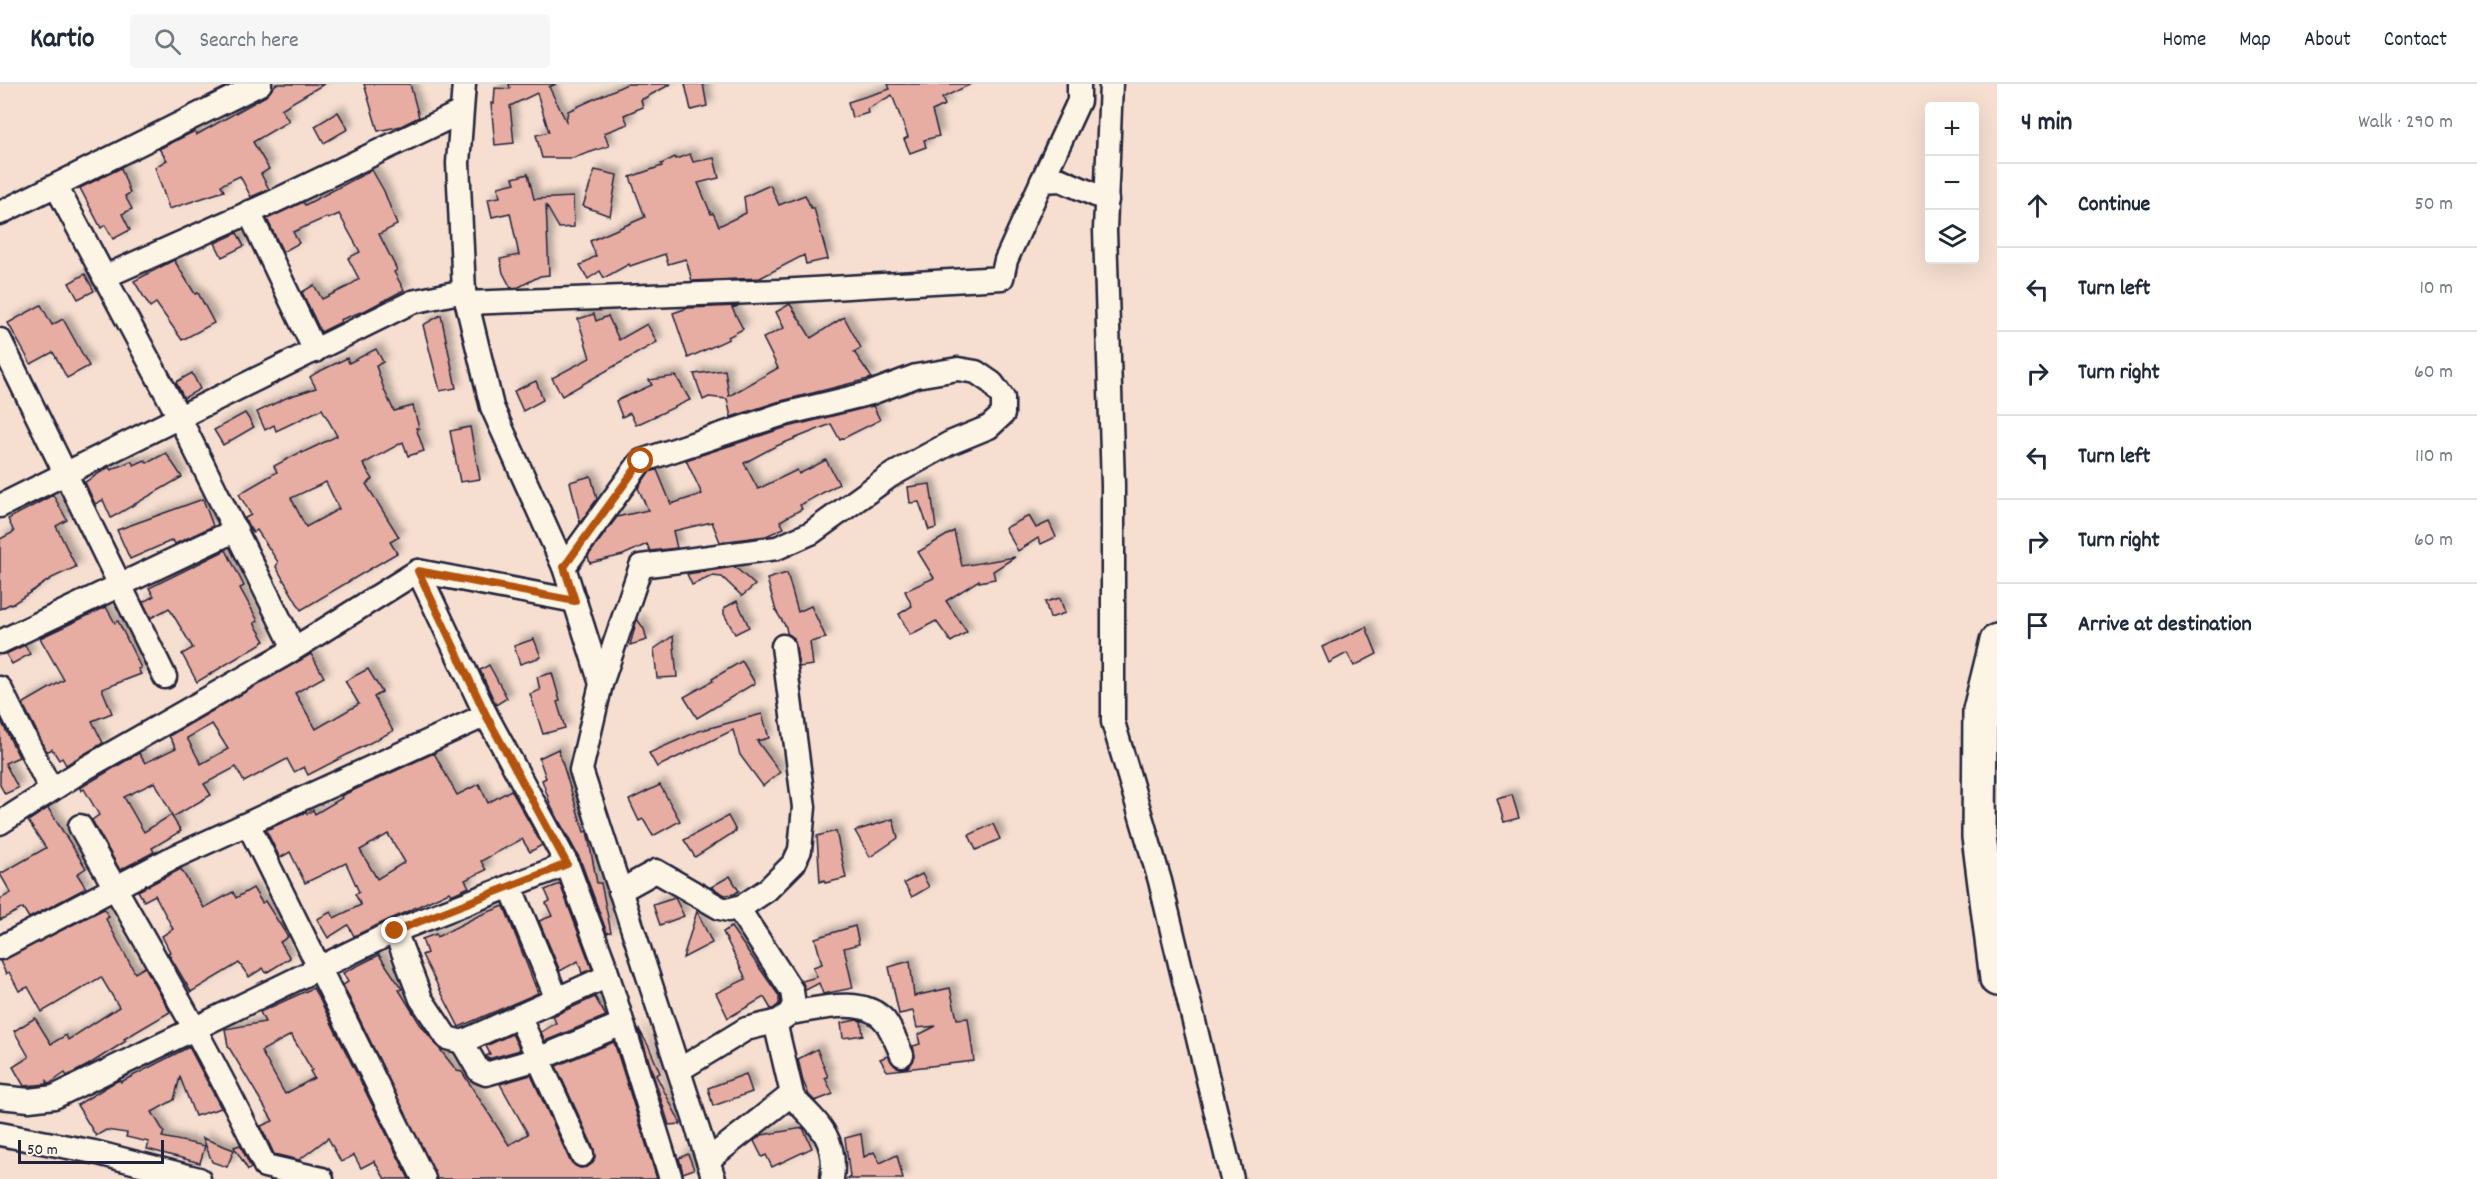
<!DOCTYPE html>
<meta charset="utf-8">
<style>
body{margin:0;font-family:Dekko,sans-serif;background:#f6f6f7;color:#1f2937}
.controls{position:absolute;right:18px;top:18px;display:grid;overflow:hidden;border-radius:6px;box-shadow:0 6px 24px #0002}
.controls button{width:54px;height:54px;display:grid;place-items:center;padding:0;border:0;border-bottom:2px solid #e0e1e3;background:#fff;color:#1f2937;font:30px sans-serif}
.scale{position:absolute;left:18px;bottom:15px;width:146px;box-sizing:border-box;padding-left:6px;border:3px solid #22223b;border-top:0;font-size:16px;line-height:21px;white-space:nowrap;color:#22223b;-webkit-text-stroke:4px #fcf5e5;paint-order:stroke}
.stop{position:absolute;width:18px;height:18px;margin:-14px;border:4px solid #b45309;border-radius:50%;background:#fff}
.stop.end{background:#b45309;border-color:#fff;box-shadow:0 2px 6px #0008}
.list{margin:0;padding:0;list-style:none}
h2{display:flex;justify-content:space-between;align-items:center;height:78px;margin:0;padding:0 24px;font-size:26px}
h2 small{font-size:20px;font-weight:400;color:#747a83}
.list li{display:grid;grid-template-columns:39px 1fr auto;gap:18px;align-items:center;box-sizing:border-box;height:84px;padding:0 24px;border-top:2px solid #e0e1e3}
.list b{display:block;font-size:22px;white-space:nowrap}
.list em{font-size:20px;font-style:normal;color:#747a83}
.icon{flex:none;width:33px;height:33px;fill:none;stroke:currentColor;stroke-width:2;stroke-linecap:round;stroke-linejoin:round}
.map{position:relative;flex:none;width:1997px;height:1095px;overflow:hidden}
header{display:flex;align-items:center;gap:36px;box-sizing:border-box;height:84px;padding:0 30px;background:#fff;border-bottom:2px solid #e0e1e3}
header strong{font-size:28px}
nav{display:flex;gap:33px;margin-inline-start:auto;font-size:21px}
.search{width:420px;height:54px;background:#f6f6f7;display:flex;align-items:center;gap:15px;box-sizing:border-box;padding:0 21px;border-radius:6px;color:#747a83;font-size:22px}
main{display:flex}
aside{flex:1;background:#fff}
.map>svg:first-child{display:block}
.building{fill:#e7ada2;stroke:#22223b;stroke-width:1.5;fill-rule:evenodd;filter:url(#shadow)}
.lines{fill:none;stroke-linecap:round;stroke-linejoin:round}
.street-casing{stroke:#22223b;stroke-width:27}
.secondary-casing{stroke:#22223b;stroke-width:38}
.street{stroke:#fcf5e5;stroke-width:22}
.secondary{stroke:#fcf5e5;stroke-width:33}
.route{stroke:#b45309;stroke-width:8}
</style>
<header>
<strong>Kartio</strong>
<div class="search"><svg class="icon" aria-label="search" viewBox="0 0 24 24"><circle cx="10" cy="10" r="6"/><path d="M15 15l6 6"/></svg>Search here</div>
<nav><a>Home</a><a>Map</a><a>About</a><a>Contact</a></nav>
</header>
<main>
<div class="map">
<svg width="1997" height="1095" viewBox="0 0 1997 1095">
<defs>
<filter id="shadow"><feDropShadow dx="5.5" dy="-5.5" stdDeviation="3" flood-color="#0004"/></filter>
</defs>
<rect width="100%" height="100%" fill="#f6dfd1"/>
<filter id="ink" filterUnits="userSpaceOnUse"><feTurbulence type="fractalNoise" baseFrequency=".0167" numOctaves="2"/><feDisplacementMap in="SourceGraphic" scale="12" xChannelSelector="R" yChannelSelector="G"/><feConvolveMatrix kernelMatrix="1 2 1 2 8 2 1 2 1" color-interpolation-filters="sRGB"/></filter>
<g filter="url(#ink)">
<!-- building -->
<g class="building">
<path d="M276,0H324L281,25L289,37L253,58L269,85L261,90L269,105L251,113L240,92L221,101L224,107L169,125L155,83L167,76L159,65L195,47L196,51L266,12Z"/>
<path d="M364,0H410L419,33L401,42L378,47Z"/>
<path d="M509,0H556L549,3L566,37L568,27L627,0H671L641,16L643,23L624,31L628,40L604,49L609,62L573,74H542L536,51L549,48L537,9L510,22L514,59L495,61L491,19L494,20L495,4L510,5Z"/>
<path d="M685,0H703L707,22L691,26Z"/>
<path d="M888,0H971L942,14L945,21L932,27L939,52L924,56L926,63L910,69L904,55L908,53L892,11L867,25L868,29L852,34L848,18L890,5Z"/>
<path d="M338,28L348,45L324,59L315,42Z"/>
<path d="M690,70L693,78L714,74L719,94L698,99L711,130L713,129L719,142L746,129L744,113L770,101L779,121L805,111L811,124H814L828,175L806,180L804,171L760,194L692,197L686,175L668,180L665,170L630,182L629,180L604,194L600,187L588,195L580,181L596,172L590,157L645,133L630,93L662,82L661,80L675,73L676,75Z"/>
<path d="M121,84L130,109L125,112L132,125L122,130L130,146L113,155L105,141L101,144L80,104Z"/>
<path d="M372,86L384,107L397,141L379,150L397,186L394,188L404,206L366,226L340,236L341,238L321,248L302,208L314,201L322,215L347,203L359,195L348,174L360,168L339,130L328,135L327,133L293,148L299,159L283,168L267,135L303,118L305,121Z"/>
<path d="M595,86L617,91L610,132L583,122Z"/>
<path d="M528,90L534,115L573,113L574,143L559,144L546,121L549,191L540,192L519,203L511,204L503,189L500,175L519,171L510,129L492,133L488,115L500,113L498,103L515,99L513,94Z"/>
<path d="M237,149L244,162L222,173L215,159Z"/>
<path d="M174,176L195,210L198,209L214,239L182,256L156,219L150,223L134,197Z"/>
<path d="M85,190L94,207L78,215L69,199Z"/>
<path d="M790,220L811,254L844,233L861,264L854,268L872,294L777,318L731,333L727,315L709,313L703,316L694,290L725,286L729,312L778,284L763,254L784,244L776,228Z"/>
<path d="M41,221L52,241L63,235L89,282L67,294L53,268L31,280L8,239Z"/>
<path d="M738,222L732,224L743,245L728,253L729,255L688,274L673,229L688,224Z"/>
<path d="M594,230L596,237L608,232L619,256L647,240L657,258L562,312L552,294L590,274L578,235Z"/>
<path d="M441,231L456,304L440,307L423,241Z"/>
<path d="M376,265L383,278L376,282L385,308L394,327L413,322L419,344H416L424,367L408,372L403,358L363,380L373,395L366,400L399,453L390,458L397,469L301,526L276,483L278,478L257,446L253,449L246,438L245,434L251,431L239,410L277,388L274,382L301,368L302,369L337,352L322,325L276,347L274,341L265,346L257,328L288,313L316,304L310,293L316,289L347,274L349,279ZM326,398L339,425L306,443L291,414Z"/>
<path d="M192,289L200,305L184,314L176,298Z"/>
<path d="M676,292L690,316L636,341L630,329L622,333L616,317L652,301L649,296Z"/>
<path d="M536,297L543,316L523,327L514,307Z"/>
<path d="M873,322L880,336L840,356L831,340L774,363L744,379L758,405L797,386L799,390L826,376L839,400L800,421L802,425L780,437L784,444L766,452L720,458L712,438L673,447L677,464L650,467L647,460L623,471L590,479L588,472L617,433L648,426L638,404L649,388L657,386L671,420L702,410L686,376L784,344Z"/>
<path d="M245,329L254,343L223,361L214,346Z"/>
<path d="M470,343L480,395L460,398L450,347Z"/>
<path d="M166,369L182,393L111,434L103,416L95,420L85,398L109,383L111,386L131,377L134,381L145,376L147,379Z"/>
<path d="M591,392L597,415L580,439L570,398Z"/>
<path d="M930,400L936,444L929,446L919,418L910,419L908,403Z"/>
<path d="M53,411L67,436L56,442L76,483L52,494L11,521L10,520L0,525V455L14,448L8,435Z"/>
<path d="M203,415L213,442L175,460L173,456L130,475L117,446Z"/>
<path d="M1029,432L1036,444L1049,438L1056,453L1041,460L1038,454L1018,467L1005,444Z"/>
<path d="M954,447L962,482L1015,473L993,487L995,495L979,498V496L946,517L967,548L951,558L936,537L910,551L899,530L912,522L905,507L934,494L918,468Z"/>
<path d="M226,466L244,502L240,504L258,537L254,539L265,557L197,598L182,570L193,564L169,524L151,534L143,518L154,512L149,504Z"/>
<path d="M735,483L755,501L742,512L722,493L712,492L692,501L687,490Z"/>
<path d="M787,489L798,528L811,522L826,554L810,558L813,581L799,583L794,554L787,549L786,543L776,527L767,495Z"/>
<path d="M1060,514L1065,529L1050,534L1045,518Z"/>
<path d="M737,517L749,543L735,550L724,530V524Z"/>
<path d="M106,523L115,539L118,537L141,584L138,585L141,590L102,605L112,629L92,637L103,659L66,681L62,674L59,676L52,665L47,668L24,622V619L64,596L40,554Z"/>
<path d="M637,535L644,545L647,556L630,561Z"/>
<path d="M1366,543L1377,570L1354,582L1347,569L1329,579L1322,563Z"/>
<path d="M673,552L677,593L657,594L654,565Z"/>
<path d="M534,555L541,573L520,580L514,562Z"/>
<path d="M25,561L30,570L12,580L6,570Z"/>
<path d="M311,570L324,593L295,609L316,645L359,620L345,597L368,585L382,608L374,613L393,647L308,691L304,683L294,688L287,675L244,698L236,683L204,700L211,711L173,733L155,698L124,713L144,748L171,731L181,747L152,764L154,768L120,786L92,736L99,731L84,705L81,707L80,704L139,669L145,679L176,664L169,652ZM212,640L228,665L201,680L187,654Z"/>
<path d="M742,577L755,599L697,634L684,613L713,597L712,595Z"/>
<path d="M489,581L507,614L496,621L480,586Z"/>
<path d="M552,589L560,617L557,618L565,644L543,650L530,610L540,606L537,593Z"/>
<path d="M762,630L769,654L757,657L780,688L763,702L740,671L733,646L657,683L649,669L699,647Z"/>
<path d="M0,635L19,673L5,679L18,704L5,710L0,701Z"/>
<path d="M558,665L584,748L587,747L597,799H601L611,848L607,849L580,775L551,722L542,696L546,694L539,674Z"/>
<path d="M434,669L457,711L479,700L488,719L511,706L542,761L530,768L522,755L481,777L486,786L465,796L469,803L451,811L449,808L354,852L348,841L328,854L317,835L331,828L334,834L361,821L355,810L359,808L346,779L305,799L290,768L280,774L266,746L306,728L307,730L313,726L315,730L342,714L341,712ZM388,750L405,778L377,795L360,766Z"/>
<path d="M660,701L680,737L653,752L643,735L639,737L629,716Z"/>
<path d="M1512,711L1519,734L1504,738L1497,715Z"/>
<path d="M48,724L86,784L77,790L86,804L29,834L23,824L0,836V815L11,809L0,790L46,764L28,737Z"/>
<path d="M728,732L736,747L695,773L684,756Z"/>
<path d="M893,735L898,754L870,773L855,747Z"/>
<path d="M993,740L1000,755L976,766L969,751Z"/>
<path d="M836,747L846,794L825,799L824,796L820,798L817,752Z"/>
<path d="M181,785L204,824L233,808L236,814L253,804L262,819L265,817L288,853L280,858L290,874L266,889L263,884L249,893L239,879L191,908L168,869L170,868L162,852L173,845L155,811L144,817L138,807Z"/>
<path d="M922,790L929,803L912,813L904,799Z"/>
<path d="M730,792L739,807L734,810L725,811L711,803Z"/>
<path d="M560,800L592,885L582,889L578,877L560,887L539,837L552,832L546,819L550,817L545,806Z"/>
<path d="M675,814L684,832L660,841L653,821Z"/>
<path d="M504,822L538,909L459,943L422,871L427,869L422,855L436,850L437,853L478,832Z"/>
<path d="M104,825L109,833L106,835L135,889L145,883L170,928L124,955L126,957L88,981L67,992L65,989L49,1000L47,997V1000L24,1002L13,983L29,973L14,947L35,934L51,960L66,951L68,956L119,923L101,893L42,928L28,903L19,907L9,888L6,890L0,877Z"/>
<path d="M697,827L712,859L683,874Z"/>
<path d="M855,842L859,860L844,864L853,904L823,910L819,899L806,906L802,897L817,893L813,883L822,880L815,854Z"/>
<path d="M731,843L779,912V920L773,925H771L764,913L728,934L716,909L746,895L723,848Z"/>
<path d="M379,871L402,905L399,906L420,940L457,987L462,988L509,1061L528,1050L500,1000L531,991L570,1077L580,1084L587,1083L593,1079L595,1073L594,1065L556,982L614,958L657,1095H437L343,901L348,898L343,889Z"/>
<path d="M910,877L914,912L950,904L957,935L968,934L974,977L887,987L880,975L888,972L895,982L901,984L908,983L915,973L913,962L920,960L918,951L936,942L917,944L913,927L899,930L889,883Z"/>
<path d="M313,904L319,914L409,1095H385L374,1077L361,1084L354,1071L341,1078L328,1054L299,1076L274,1070L261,1042L273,1037L228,962L225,945L265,938L260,928ZM291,951L312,986L310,987L314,994L285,1010L261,967Z"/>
<path d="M595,913L606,932L545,957L541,948L556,939L553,932Z"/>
<path d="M857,936L861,937L863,951L843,954L841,939Z"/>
<path d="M639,945L649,963L660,989L656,991L681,1040L669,1041Z"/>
<path d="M512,950L520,966L488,975L486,972L490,970L486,962Z"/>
<path d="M189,963L221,1024L195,1032L180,993L174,1016L152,1028L164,1048L162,1053L205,1062L200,1079L147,1065L149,1058L126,1053L127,1049L106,1046L96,1052L77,1021L113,999L120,996L121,998Z"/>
<path d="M817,965L828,993L825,994L833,1010L815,1017L809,1011L803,997L798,975Z"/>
<path d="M746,990L752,1008L713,1022L708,1004Z"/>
<path d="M803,1044L812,1064L772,1083L766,1071L762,1073L754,1057L762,1051Z"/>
<path d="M861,1050L864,1073L874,1068L880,1079L897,1071L903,1095H846L850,1093L845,1054Z"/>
<path d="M203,1054L234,1066L227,1083L212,1078Z"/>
<path d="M240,1061L251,1084L248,1086L234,1063Z"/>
<path d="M688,1070L694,1085L683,1089L679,1074Z"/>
</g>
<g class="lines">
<!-- street casing -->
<g class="street-casing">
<g id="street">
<path d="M464,0L458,79L464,207L492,323L564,483L601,600L581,686L714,1095"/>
<path d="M1111,0L1105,146L1113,401V638L1160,797L1232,1095"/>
<path d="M1042,97L1079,17V0"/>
<path d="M56,102L179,333L294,564"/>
<path d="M249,128L315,267"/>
<path d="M0,129L260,0"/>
<path d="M104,193L273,118L461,28"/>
<path d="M467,219L779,207L1002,194L1006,176L1042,97L1061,96L1107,116"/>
<path d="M0,256L165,593"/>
<path d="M0,422L412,218L464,207"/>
<path d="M564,483L641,377L780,331L871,309L916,292L958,285L976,288L992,299L1003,314V330L989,343L950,359L890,392L811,449L777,464L641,482L601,600"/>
<path d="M418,487L486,631L567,780L604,879L671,1095"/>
<path d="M0,558L236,446"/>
<path d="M0,604L51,706"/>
<path d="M0,739L86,684L284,571L418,487L575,517"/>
<path d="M248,740L424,1095"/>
<path d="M80,742C143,854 210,965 265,1082L322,1095"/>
<path d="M510,802L557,915"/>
<path d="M620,807L656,787L720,824L728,826L743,822L767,806L794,779L800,766L804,723L783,562"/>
<path d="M395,847L421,915L447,954L462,958L608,892"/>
<path d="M0,864L170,775L486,631"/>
<path d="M790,929C817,925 864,911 885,937C892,946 897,960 902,971"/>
<path d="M519,932L582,1071"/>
<path d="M462,958L479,987L486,990L538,975L622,940"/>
<path d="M679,986L746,945L779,937L790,929L794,920L792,907L738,824"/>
<path d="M791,1012C817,1038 838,1054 832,1095"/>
<path d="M0,1013L29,1016L54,1013L395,847L567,780"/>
<path d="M0,1050L94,1068L199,1095"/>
<path d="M708,1076L792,1010L775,938"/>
</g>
</g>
<!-- secondary casing -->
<g class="secondary-casing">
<path id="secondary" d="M1997,557L1980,626L1979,753L1997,895"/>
</g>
<!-- street -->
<use href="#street" class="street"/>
<!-- secondary -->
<use href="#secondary" class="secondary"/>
</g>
</g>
<g class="lines" filter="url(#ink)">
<!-- route -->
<path class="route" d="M395,847L567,780L486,631L418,487L575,517L564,483L641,377"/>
</g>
</svg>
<div class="controls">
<button>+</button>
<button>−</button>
<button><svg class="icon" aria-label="layers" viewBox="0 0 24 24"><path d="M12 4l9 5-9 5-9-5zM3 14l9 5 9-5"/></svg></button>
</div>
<div class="scale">50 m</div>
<div class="stop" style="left:641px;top:377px"></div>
<div class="stop end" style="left:395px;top:847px"></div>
</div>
<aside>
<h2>4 min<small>Walk · 290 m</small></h2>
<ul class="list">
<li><svg class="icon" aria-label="ahead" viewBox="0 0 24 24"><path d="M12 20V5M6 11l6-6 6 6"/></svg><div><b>Continue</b></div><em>50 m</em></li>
<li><svg class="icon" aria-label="left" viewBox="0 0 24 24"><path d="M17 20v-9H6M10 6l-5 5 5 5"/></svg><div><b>Turn left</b></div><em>10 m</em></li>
<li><svg class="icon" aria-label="right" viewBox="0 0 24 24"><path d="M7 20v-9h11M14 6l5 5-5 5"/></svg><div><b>Turn right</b></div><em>60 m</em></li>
<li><svg class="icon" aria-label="left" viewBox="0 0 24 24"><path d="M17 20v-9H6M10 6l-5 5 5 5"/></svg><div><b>Turn left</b></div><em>110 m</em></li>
<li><svg class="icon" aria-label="right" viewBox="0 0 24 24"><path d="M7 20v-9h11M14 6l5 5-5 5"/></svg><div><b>Turn right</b></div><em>60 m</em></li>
<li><svg class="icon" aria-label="arrive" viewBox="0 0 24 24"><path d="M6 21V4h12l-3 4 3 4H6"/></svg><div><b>Arrive at destination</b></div></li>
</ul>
</aside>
</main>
